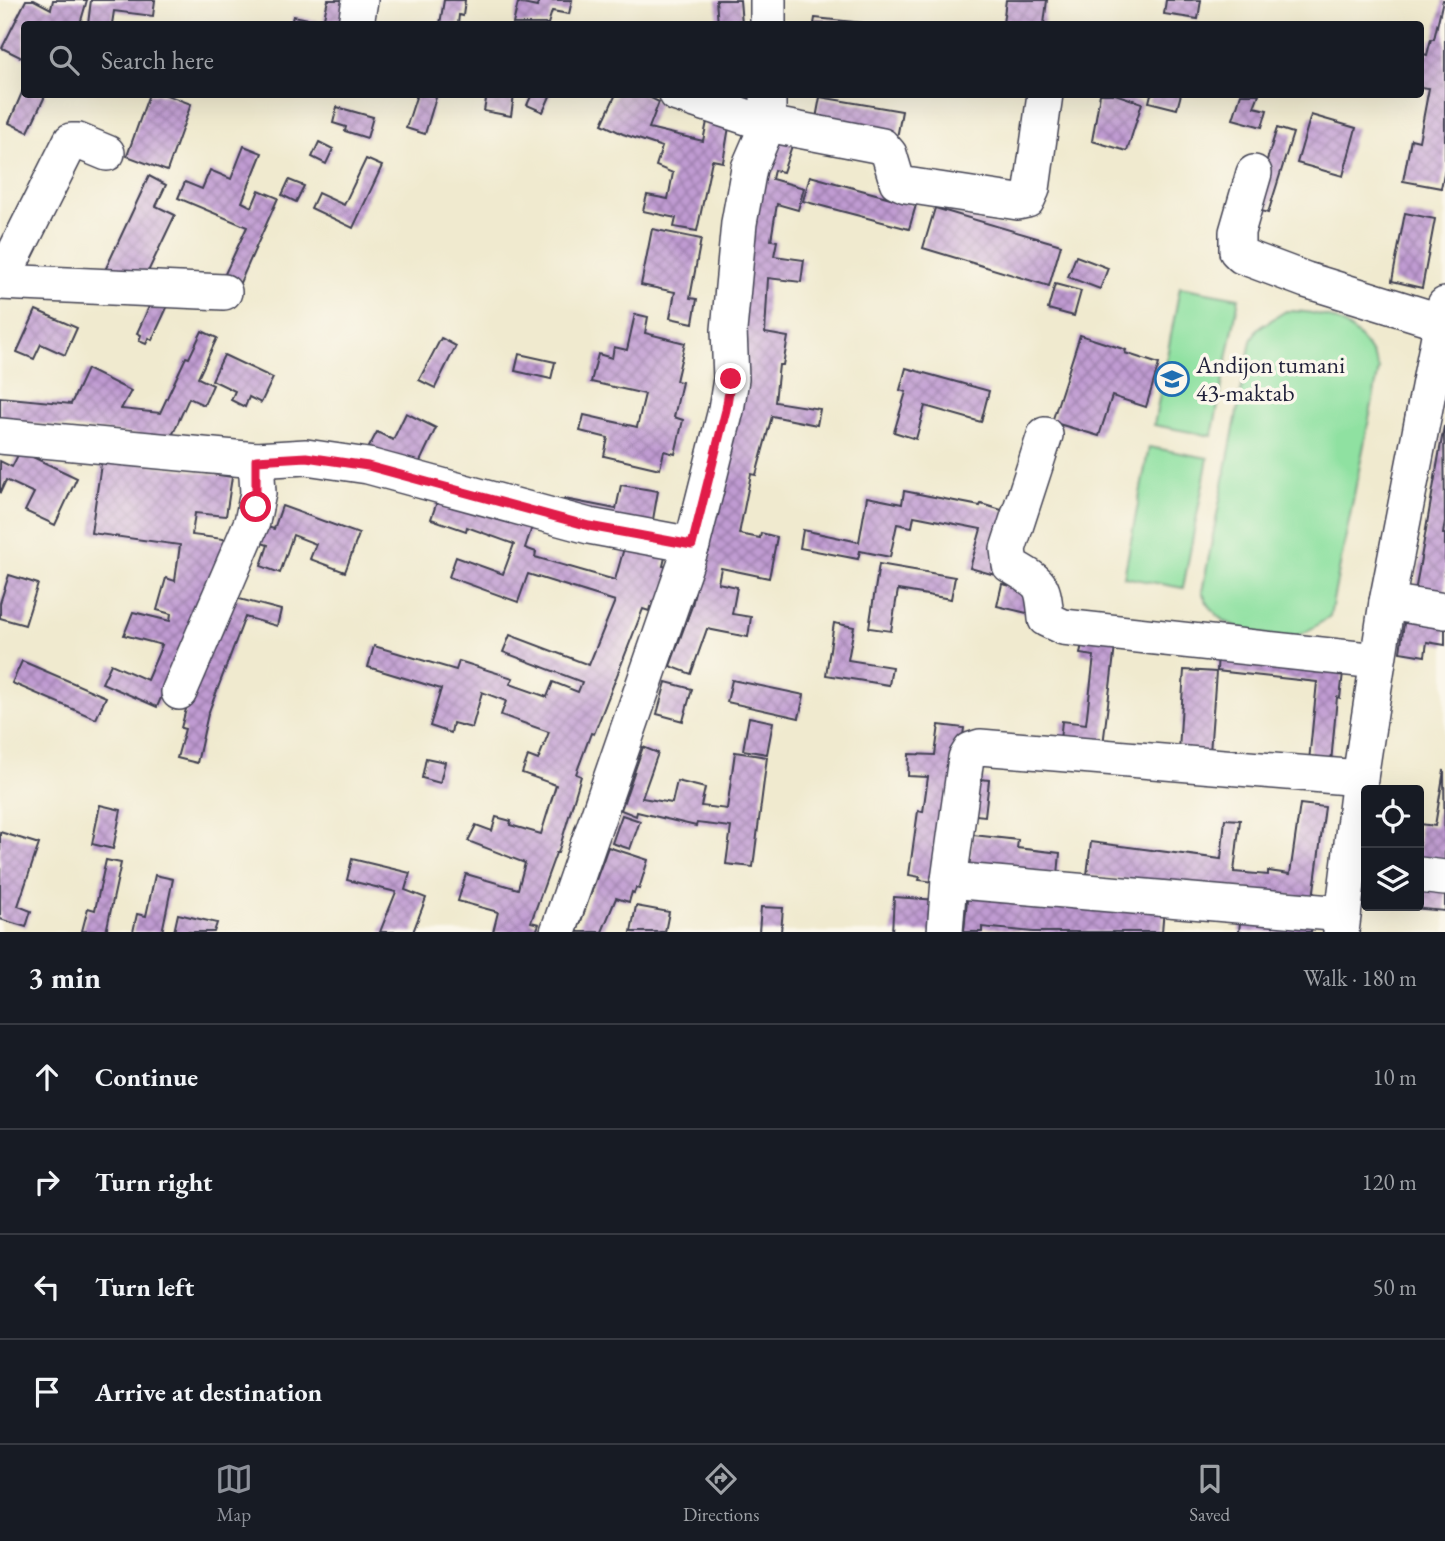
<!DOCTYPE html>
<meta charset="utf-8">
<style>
body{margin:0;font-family:"EB Garamond",serif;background:#242831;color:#f1f3f6}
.controls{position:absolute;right:21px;bottom:21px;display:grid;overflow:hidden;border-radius:7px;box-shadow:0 7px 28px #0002}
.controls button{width:63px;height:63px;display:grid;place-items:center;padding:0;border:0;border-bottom:2px solid #363941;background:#171b24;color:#f1f3f6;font:35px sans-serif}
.stop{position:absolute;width:21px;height:21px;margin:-16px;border:5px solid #e11d48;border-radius:50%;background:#fff}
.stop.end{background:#e11d48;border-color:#fff;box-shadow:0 2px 7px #0008}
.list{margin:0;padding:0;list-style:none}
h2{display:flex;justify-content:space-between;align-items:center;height:91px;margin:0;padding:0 28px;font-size:30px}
h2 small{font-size:23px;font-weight:400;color:#9ea1a6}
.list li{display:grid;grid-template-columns:46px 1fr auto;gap:21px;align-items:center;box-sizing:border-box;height:105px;padding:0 28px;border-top:2px solid #363941}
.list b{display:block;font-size:26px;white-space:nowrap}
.list em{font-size:23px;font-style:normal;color:#9ea1a6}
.icon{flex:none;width:38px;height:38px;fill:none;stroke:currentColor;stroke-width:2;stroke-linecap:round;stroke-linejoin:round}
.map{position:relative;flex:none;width:1445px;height:932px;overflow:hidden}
.search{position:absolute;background:#171b24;box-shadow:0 7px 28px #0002;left:21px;right:21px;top:21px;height:77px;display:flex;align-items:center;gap:18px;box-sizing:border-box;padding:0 24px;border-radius:7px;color:#9ea1a6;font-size:26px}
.sheet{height:511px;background:#171b24}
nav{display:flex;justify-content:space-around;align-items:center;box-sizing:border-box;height:98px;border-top:2px solid #363941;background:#171b24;font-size:19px;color:#9ea1a6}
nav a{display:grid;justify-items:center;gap:4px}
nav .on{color:#8c9099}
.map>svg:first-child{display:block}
.pitch{fill:#8fe1a1;stroke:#58826e;stroke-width:2}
.building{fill:url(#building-cross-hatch)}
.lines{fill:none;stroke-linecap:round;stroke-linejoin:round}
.minor-casing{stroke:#414051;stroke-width:38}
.minor{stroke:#fff;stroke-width:35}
.route{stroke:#e11d48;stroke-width:9}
.labels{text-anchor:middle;stroke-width:7;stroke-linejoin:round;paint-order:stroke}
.poi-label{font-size:24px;fill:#22223b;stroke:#fbf7ec;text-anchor:start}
</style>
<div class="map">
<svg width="1445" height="932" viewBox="0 0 1445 932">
<defs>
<pattern id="building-cross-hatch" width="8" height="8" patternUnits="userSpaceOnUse" patternTransform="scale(1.75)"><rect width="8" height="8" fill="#c09bd2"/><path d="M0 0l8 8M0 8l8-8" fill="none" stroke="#9c7eac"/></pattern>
</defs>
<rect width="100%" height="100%" fill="#fbf7ec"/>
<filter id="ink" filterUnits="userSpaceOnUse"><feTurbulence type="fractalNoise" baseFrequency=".0143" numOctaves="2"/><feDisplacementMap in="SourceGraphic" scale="14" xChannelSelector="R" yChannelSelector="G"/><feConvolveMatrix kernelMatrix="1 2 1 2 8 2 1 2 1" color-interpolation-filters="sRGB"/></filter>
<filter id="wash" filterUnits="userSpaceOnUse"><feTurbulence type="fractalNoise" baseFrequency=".00686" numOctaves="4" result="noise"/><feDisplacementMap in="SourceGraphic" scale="28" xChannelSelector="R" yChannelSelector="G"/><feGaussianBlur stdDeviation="1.57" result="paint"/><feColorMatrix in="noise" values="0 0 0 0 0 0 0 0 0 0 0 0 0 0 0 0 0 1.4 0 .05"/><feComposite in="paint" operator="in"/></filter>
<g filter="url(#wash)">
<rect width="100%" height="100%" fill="#f0eacf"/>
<!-- pitch -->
<g class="pitch">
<path d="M1180,287L1239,298L1212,436L1154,425Z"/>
<path d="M1286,311C1330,311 1362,326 1379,369L1330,616C1317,625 1301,638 1285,638C1278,638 1269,635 1263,634C1233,628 1214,621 1202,592L1251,341L1257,329Z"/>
<path d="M1149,447L1208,458L1183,588L1124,577Z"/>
</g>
<g id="blocks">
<!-- building -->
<g class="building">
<path d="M26,0H34L51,9L53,0H87L80,24H24V59L2,48Z"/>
<path d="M91,0H155L153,16L114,11L112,24H88Z"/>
<path d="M328,0H349L344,24H291L293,16L323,22Z"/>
<path d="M444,0H465L463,16L459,15L458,24H440Z"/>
<path d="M539,0H572L569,14L552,11L548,24H513L518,3L537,7Z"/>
<path d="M716,0H740L742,24H718Z"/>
<path d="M1006,0H1047L1044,24H1003Z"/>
<path d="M1166,0H1201L1198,19L1164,14Z"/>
<path d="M1443,0H1445V169L1441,188L1403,181L1411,139L1419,141L1429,88L1420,87V53L1427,55L1431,39H1434Z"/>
<path d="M815,18L863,23V24H814Z"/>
<path d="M24,88V94H46L28,132L9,123Z"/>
<path d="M149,94H164L191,104L167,171L127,156Z"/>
<path d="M417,94H437L425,134L406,128Z"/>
<path d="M487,94L514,95L511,116L484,111Z"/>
<path d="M532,94H551L543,112L527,105Z"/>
<path d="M616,94H643L659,102L649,128L703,141L708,117L730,121L723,162L712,160L697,231L674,227L676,218L643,211L647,195L668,199L673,173L656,166L662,147L623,134L602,124Z"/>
<path d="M1100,94H1115L1142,103L1127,151L1092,141Z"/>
<path d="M1151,94H1181L1177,109L1149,102Z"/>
<path d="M1241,94H1259L1254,107L1267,110L1262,127L1233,119Z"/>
<path d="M820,97L902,111L897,138L815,124Z"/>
<path d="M337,107L373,117L367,138L345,131L346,127L333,123Z"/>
<path d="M1311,115L1356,128L1343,176L1297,163Z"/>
<path d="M1277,128L1293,133L1268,213L1252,208Z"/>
<path d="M773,134L794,140L783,172L774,170L772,179L804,188L798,210L777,204L771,240L777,241L774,256L804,260L801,282L768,278L765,333L788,337L783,365H779L775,402L820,409L817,425L772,416L756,475L751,474L739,534L760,538L761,533L777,537L769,578L721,568L718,583L737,587L732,614L751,617L748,637L707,629L691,674L670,666L692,606L720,465L749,253Z"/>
<path d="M319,142L333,149L326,164L312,157Z"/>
<path d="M244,146L262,153L242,202L252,207L259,190L278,198L239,285L223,278L247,227L178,198L185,182L202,189L210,170L231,179Z"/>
<path d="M366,159L382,166L353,228L311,208L318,193L344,205Z"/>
<path d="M149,176L166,185L156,206L175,215L145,278L127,270L121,283L100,281Z"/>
<path d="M810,176L916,205L909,229L803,201Z"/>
<path d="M289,180L304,186L296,202L282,195Z"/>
<path d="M935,208L1061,245L1049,286L923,248Z"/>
<path d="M1405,213L1435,219L1422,288L1392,281Z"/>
<path d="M652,229L701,239L690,298L697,299L693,323L670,318L675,292L641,285Z"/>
<path d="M1076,256L1108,268L1100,289L1068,277Z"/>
<path d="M1055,284L1081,291L1074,316L1048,309Z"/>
<path d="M153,298L171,299L152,340L149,338L146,344L139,341L141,335L137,333Z"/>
<path d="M36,310L77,328L65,355L41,344L34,359L17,352Z"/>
<path d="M635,314L648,317L645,333L685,343L676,381L682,382L674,417L683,420L675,454L664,451L660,469L604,456L608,438L580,431L584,415L637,427L645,394L591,382L598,354L612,358L614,347L627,350Z"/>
<path d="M202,331L217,338L198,378L213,385L204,405L189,398L171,438L0,420V397L71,404L87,369L131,391L121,409L160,413L186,357L189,358Z"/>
<path d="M1080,335L1126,350L1125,353L1159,364L1146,407L1112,396L1099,436L1052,422Z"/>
<path d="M441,338L456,346L435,388L419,380Z"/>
<path d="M519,354L555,362L551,379L515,371Z"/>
<path d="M224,355L273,378L261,403L249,397L245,407L231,400L235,391L212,380Z"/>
<path d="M906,368L989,391L981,422L925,406L916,439L894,432L906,392L900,390Z"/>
<path d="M406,413L436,428L417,468L367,459L369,447L377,432L393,440Z"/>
<path d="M1444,426L1445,521L1443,534H1445V603L1414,598Z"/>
<path d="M20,451L77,478L55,525L25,511L34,493L6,480L0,493V461L12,467Z"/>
<path d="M102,457L232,477L226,516L195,513L192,535L231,540L157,707L102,683L111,664L147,680L162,645L124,635L133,612L170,621L171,614L157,610L166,578L175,581L180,545L91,533Z"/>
<path d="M621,485L658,491L651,531L561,515L564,499L616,509Z"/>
<path d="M904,491L980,506L981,504L1012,513L995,575L970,568L981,529L914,516L912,527L897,524L890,557L860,551L858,559L800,548L803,530L859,542L867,497L902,504Z"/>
<path d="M439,496L532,527L525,548L536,552L535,557L615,580L626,541L666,553L663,566L672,568L660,609L650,607L649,611L643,609L594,734L591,733L576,774L581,776L558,853H556L531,922L539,924L536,932H493L498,912L458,901L466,874L518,889L525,863L468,841L476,825L492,831L496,817L511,821L510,825L541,834L556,785L522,773L528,756L538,760L549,732L501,715L506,701L482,692L472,728L453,723L451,733L430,726L441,689L368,667L374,646L456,670L459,661L513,678L510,684L547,697L553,682L578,692L582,682L503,652L510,635L589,665L615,601L528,574L518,602L449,577L456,557L503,574L514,544L467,527L466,531L431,519Z"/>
<path d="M282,506L359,534L345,572L310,559L316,544L293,535L280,573L261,566L268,545L255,541L260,525L274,529Z"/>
<path d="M879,564L955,577L951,599L898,590L891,631L869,628Z"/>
<path d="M9,575L38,584L25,625L0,618V603Z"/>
<path d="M1002,584L1036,591L1031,614L997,606Z"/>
<path d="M228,596L281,610L277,626L245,617L208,714L197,763L177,758L185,729L181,728L186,709Z"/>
<path d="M1405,616L1445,621V645L1427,642L1425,656L1400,652Z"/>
<path d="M834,623L854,627L848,660L892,667L889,685L826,675Z"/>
<path d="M1084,632L1116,638L1103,745L1060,740L1062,721L1086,724L1094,656L1080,654Z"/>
<path d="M1218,651L1344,664L1340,698L1337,697L1331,763L1309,761L1317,682L1217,671Z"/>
<path d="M22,661L106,697L96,719L12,683Z"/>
<path d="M1184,670L1216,672L1210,753L1179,751Z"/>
<path d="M732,680L804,695L799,718L727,702Z"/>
<path d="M666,682L692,689L683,721L657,714Z"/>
<path d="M749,717L773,722L767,754L743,750Z"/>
<path d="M939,725L964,728L942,883L919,880L920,877L909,875L918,811L923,812L928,777L908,776L909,754L935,755Z"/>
<path d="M643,747L658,753L642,798L672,803L677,781L705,788L701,806L727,809L735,752L767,757L753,867L726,864L731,827L697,823L696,826L637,812L636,816L621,810Z"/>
<path d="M426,758L445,762L440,783L422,778Z"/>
<path d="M1444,770L1445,865L1419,862V824L1435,826Z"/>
<path d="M970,778L989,780L985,816L966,814Z"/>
<path d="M1300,804L1325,807L1313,898L1161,881L1160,884L1087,875L1091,842L1221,859L1225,819L1240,820L1234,872L1268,875V871L1290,874Z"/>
<path d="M100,805L121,810L113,849L92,844Z"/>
<path d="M622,815L640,821L630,849L612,843Z"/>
<path d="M0,832L39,844L18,906L31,911L26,927L0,919Z"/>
<path d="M973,835L1018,840L1017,848L1060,853L1058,875L969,864Z"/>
<path d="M608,847L648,860L639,889L636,888L634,893L632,892L629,902L616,898L602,932H577Z"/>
<path d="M352,859L410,873L405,890L426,898L413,932H380L396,892L347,880Z"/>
<path d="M106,860L121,863L106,932L82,931L88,908L95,910Z"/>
<path d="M155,875L173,879L162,932H133L137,914L146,916Z"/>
<path d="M1419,885L1445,888V911L1412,908L1419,906Z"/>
<path d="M968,890L1164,908L1162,932H1033L982,927V932H964Z"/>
<path d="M894,897L938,900L935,932H892Z"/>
<path d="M636,906L669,912L665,932H631Z"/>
<path d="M761,907L783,908L781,932H759Z"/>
<path d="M1241,913L1312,918L1311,932H1239Z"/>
<path d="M178,914L217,923L214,932H174Z"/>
</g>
</g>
</g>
<g filter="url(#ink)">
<use href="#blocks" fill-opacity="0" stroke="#414051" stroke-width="2"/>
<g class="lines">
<!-- minor casing -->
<g class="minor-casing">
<g id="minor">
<path d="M356,24L360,0"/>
<path d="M768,24V0"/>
<path d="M677,94L768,124L882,146L889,154L897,181L906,185L1018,202L1027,200L1032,189L1045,94"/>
<path d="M1254,173L1237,232V251L1242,256L1306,280L1442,322"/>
<path d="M0,272L8,267L71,141H78L107,153"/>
<path d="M0,282L224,292"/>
<path d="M1045,435L1008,549L1010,565C1042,584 1043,582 1046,619L1063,627L1377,661"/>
<path d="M0,436L256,460"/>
<path d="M1387,602L1445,611"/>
<path d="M179,692L252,522L258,493L256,460L306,457L368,466L589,526L692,545"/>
<path d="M1419,875L1445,878"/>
<path d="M949,880L1343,914"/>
<path d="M558,932L692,545L726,410L731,379L729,330L739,223L749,168L768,124V94"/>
<path d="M945,932L949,880L966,758L971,750L980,747L1360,778"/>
<path d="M1341,932L1360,778L1387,602L1445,305"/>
</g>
</g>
<!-- minor -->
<use href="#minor" class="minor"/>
</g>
</g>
<g class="lines" filter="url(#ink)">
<!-- route -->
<path class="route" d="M256,507V460L306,457L368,466L589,526L692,545L726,410L731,379"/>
</g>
<!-- icons -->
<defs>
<g id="school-ring" transform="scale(1.75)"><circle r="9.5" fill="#fbf7ec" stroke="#1f6fb2" stroke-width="1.5"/><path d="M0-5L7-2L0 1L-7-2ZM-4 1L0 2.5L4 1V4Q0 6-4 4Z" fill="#1f6fb2"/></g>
</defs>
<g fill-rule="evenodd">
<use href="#school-ring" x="1172" y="379"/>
</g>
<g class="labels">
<!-- poi labels -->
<g class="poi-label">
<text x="1196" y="373">Andijon tumani<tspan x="1196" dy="28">43-maktab</tspan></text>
</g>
</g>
</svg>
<div class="controls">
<button><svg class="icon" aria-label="locate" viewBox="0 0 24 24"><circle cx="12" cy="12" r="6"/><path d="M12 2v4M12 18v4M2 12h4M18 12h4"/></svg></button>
<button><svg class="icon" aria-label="layers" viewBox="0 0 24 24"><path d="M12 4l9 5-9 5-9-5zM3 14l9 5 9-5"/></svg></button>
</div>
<div class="stop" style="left:256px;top:507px"></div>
<div class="stop end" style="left:731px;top:379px"></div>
<div class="search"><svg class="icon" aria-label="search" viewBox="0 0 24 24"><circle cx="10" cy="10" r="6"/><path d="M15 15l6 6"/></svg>Search here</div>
</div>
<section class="sheet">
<h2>3 min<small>Walk · 180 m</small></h2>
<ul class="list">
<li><svg class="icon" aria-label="ahead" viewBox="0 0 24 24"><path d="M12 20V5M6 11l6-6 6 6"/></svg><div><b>Continue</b></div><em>10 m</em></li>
<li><svg class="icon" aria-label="right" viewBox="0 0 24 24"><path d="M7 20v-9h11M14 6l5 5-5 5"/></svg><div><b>Turn right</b></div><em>120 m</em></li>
<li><svg class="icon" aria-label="left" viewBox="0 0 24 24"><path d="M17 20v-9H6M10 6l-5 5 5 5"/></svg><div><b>Turn left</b></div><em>50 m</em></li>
<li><svg class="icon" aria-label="arrive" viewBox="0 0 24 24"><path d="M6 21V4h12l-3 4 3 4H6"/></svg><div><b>Arrive at destination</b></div></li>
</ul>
</section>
<nav>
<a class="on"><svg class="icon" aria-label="map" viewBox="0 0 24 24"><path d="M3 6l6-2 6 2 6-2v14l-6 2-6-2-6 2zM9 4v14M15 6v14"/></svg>Map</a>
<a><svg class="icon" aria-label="directions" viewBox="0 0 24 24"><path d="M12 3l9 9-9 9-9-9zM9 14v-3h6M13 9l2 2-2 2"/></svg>Directions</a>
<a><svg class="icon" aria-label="saved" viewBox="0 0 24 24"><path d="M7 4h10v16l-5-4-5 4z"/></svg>Saved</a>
</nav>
